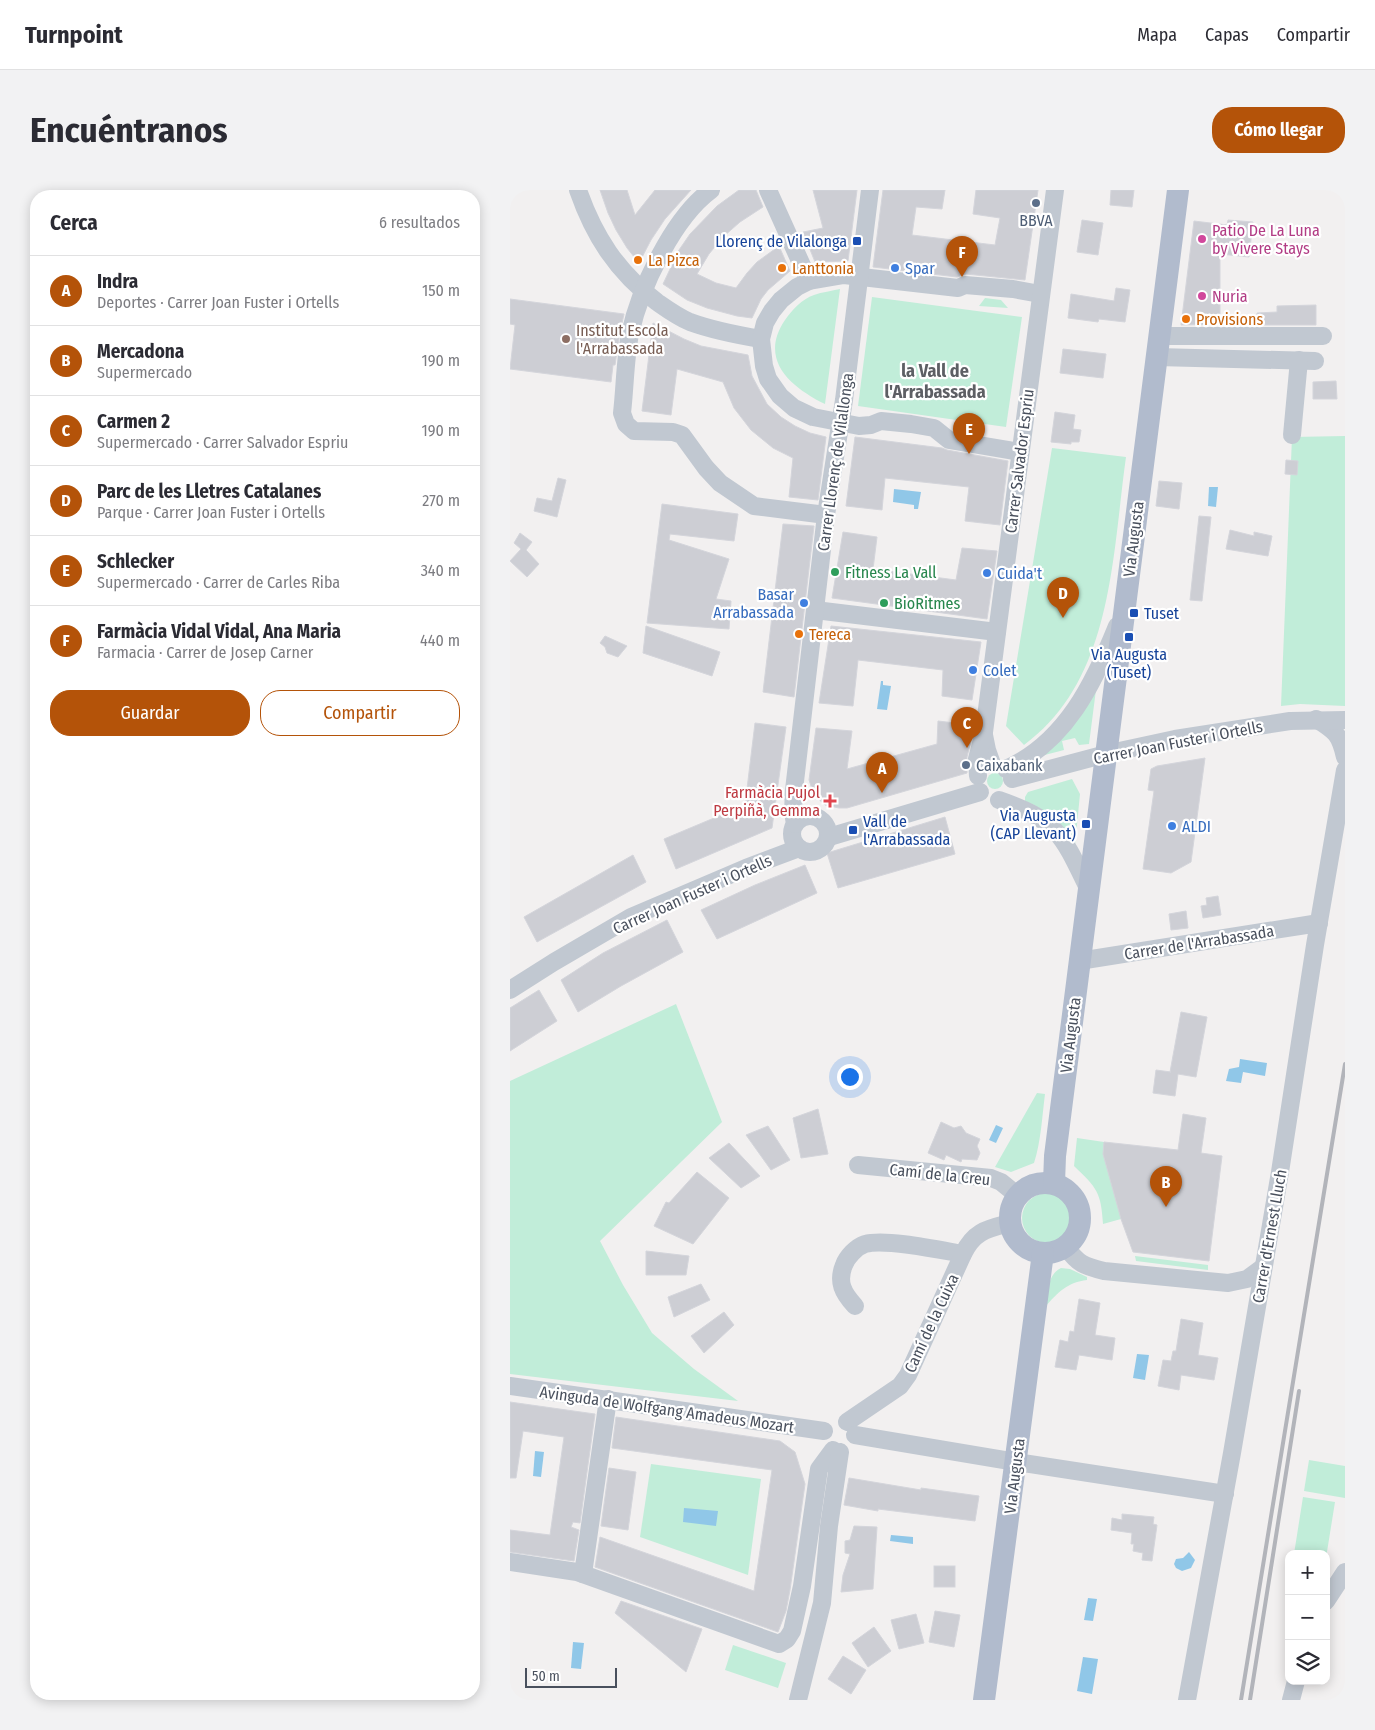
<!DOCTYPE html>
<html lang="es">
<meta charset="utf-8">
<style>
body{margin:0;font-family:"Fira Sans Condensed",sans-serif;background:#f2f2f3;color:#2b2b33}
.controls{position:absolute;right:15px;bottom:15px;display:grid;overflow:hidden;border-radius:10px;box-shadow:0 2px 12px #0003}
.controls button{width:45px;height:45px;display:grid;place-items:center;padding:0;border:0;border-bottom:1px solid #e1e1e2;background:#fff;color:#2b2b33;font:25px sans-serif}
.scale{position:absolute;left:15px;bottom:12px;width:92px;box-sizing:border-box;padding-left:5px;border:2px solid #49505d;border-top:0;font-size:14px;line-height:18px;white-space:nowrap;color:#49505d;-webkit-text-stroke:4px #fff;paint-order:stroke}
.you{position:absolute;left:339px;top:886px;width:18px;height:18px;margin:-12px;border:4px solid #fff;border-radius:50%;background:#1a73e8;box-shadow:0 0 0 8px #1a73e833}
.badge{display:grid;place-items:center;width:32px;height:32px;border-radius:50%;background:#b45309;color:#fff;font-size:16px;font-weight:700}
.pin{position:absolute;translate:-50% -41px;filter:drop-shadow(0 1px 2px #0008)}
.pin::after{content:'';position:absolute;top:26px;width:18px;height:15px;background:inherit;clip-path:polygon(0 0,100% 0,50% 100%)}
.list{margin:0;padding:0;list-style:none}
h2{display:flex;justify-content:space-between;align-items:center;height:65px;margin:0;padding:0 20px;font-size:21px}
h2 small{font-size:16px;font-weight:400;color:#7c7c81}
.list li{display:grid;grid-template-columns:32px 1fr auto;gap:15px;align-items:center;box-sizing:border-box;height:70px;padding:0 20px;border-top:1px solid #e1e1e2}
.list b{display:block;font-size:19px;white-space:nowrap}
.list p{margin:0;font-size:16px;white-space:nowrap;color:#7c7c81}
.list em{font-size:16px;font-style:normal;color:#7c7c81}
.actions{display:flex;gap:10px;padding:15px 20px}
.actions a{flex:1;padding:11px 0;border:1px solid #b45309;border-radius:20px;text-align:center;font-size:18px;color:#b45309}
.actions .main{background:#b45309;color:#fff}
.icon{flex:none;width:28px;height:28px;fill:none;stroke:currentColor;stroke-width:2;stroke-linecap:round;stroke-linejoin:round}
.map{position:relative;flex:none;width:835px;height:1510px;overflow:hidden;border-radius:20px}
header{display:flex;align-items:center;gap:30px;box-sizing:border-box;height:70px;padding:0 25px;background:#fff;border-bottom:1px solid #e1e1e2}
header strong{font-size:24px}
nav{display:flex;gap:28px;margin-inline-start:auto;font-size:18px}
.intro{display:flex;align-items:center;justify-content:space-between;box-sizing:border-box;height:120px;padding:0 30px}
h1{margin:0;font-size:35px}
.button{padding:12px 22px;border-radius:20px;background:#b45309;color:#fff;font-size:18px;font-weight:700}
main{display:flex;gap:30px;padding:0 30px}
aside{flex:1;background:#fff;border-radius:20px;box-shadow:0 2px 12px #0003}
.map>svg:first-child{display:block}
.green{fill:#c1edd9}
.water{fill:#90c7e8}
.building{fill:#cdced4;stroke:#d4d5db}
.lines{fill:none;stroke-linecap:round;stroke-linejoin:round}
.minor{stroke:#c1c8d1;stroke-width:18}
.major{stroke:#b1bbcd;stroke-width:22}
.rail{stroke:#b2b4ba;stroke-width:4}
.service-dot{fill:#5c6f8a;stroke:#fff;stroke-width:2}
.hotel-dot{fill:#d1479c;stroke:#fff;stroke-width:2}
.transit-dot{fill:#1a4fb4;stroke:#fff;stroke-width:2}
.food-dot{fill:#e8710a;stroke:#fff;stroke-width:2}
.shop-dot{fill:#3f7fe0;stroke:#fff;stroke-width:2}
.education-dot{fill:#8d6e63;stroke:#fff;stroke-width:2}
.leisure-dot{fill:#2e9e5b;stroke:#fff;stroke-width:2}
.health-dot{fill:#e0444e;stroke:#fff;stroke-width:2}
.labels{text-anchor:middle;stroke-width:4.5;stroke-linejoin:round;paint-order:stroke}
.service-label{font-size:16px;fill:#4e5e75;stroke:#fff}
.hotel-label{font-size:16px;fill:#b23c85;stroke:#fff;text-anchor:start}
.transit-label{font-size:16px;fill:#164399;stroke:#fff;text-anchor:end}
.food-label{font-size:16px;fill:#c56008;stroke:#fff;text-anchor:start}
.shop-label{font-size:16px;fill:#366cbe;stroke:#fff;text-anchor:start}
.education-label{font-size:16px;fill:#785e54;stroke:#fff;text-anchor:start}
.street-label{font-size:16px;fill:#49505d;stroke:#fff}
.leisure-label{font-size:16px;fill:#27864d;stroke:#fff;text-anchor:start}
.health-label{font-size:16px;fill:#be3a42;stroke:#fff;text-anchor:end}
.neighbourhood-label{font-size:18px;font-weight:bold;fill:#5d5f64;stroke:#fff}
</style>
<header>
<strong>Turnpoint</strong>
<nav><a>Mapa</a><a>Capas</a><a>Compartir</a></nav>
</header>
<div class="intro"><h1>Encuéntranos</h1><a class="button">Cómo llegar</a></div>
<main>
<aside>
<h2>Cerca<small>6 resultados</small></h2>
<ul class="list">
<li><span class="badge">A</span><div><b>Indra</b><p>Deportes · Carrer Joan Fuster i Ortells</p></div><em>150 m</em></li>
<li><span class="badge">B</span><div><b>Mercadona</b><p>Supermercado</p></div><em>190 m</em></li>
<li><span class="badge">C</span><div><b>Carmen 2</b><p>Supermercado · Carrer Salvador Espriu</p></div><em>190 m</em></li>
<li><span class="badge">D</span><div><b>Parc de les Lletres Catalanes</b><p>Parque · Carrer Joan Fuster i Ortells</p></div><em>270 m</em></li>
<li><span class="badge">E</span><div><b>Schlecker</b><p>Supermercado · Carrer de Carles Riba</p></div><em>340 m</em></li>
<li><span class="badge">F</span><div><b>Farmàcia Vidal Vidal, Ana Maria</b><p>Farmacia · Carrer de Josep Carner</p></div><em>440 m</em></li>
</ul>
<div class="actions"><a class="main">Guardar</a><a>Compartir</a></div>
</aside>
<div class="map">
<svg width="835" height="1510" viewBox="0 0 835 1510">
<rect width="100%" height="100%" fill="#f2f0f0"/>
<!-- green -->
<g class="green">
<path d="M330,99L315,214C281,197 248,170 275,130C282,120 292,109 304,105C312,102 322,101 330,99Z"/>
<path d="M362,107L512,127L496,237L348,216Z"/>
<path d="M475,108L491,110L498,118L469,116Z"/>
<path d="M835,246V516L790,514L771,516L782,247Z"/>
<path d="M542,258L616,267C602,366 603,490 514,555L496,536Z"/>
<path d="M587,492L579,554L569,555L565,548L552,551L554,560L527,567Z"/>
<circle cx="485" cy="591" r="8"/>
<path d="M562,589L570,604L565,655C554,634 537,620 515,611V607L518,602Z"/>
<path d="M166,814L212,932L90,1051L113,1095L142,1143L184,1179L228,1211L0,1184V891Z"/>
<path d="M527,903L535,904C532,927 531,951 524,973L501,982L485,977Z"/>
<path d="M567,948L594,952L611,1029L593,1034C591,1002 587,998 564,976Z"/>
<circle cx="537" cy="1028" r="25"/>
<path d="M625,1066L698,1075V1080L626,1071Z"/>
<path d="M551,1078L560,1079L577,1087V1090C558,1092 547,1103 535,1117C538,1103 537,1085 551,1078Z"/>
<path d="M799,1270L835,1276V1308L794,1301Z"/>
<path d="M141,1274L251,1289L238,1385L130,1347Z"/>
<path d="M793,1307L825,1312L816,1368V1364H784Z"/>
<path d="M223,1455L276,1473L268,1498L215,1480Z"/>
</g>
<!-- water -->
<g class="water">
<path d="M699,297H708L706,317L698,316Z"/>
<path d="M384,299L411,302L408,319H404V315L383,312Z"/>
<path d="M371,491H373V495L381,496L377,520L367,519Z"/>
<path d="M730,869L757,873L755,886L733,882L731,893L716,891L719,879L729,877Z"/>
<path d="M486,935L493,938L486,953L479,950Z"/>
<path d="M627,1164L639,1165L635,1190L623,1188Z"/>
<path d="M25,1261L34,1262L31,1287L23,1286Z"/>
<path d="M174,1318L208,1321L206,1336L173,1332Z"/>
<path d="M381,1345L403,1347V1354L380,1351Z"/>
<path d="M679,1362L685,1370L681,1378L672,1381L666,1378L664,1374L666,1369L673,1368Z"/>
<path d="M578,1408L587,1409L583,1431L574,1430Z"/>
<path d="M63,1452L74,1453L71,1479L61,1478Z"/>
<path d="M573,1467L588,1469L582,1504L567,1501Z"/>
</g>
<!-- building -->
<g class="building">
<path d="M90,0H117L125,25L145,0H181L155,29L141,50L129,73L117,58L106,40L98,23Z"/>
<path d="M229,0H246L253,17L230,32L213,47L199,64L187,84L206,93L226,98L237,83L247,72L269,56L280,81L258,100L251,109L242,128L227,126L197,118L177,110L153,94L169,60L180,44L207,16Z"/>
<path d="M303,0H347L338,71L305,72L293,42L313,38Z"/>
<path d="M373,0H435L432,19L406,17L402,45L485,55L490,28L463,24L466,0H528L515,90L456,84L447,87L363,77Z"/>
<path d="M601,0H624L622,17L600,15Z"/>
<path d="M572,30L593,33L588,65L567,62Z"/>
<path d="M718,30L743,32L739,67L710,64V134L671,135L684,31L717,35Z"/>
<path d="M606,98L620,100L615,132L589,129L588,132L558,128L561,104L604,111Z"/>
<path d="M0,109L114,124L110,142L105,175H103L101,192L0,179L5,135L0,134Z"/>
<path d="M806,115V135H747V123L767,122V116Z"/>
<path d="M143,133L174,149L191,156L238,165L242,186L257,214L271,227L285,236L300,243L316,247L308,310L279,307L283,268L263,258L241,240L224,218L213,192L167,179L161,225L132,221Z"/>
<path d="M553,159L596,164L593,188L550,183Z"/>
<path d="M826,191L827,209H803V192Z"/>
<path d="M545,222L565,225L563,239L571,240L569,252H561V254L541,252Z"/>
<path d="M345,247L432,258L437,260L498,271L490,335L455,331L459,297L375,288L372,320L336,316Z"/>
<path d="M776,270L788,271L787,285L775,284Z"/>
<path d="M48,288L56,290L47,327L24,321L27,308L42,311Z"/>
<path d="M649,291L672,293L669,319L646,316Z"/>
<path d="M152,314L228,324L224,351L160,344L159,350L219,369L206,409L221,411L219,439L137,433Z"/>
<path d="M689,326L701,327L692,411L680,410Z"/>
<path d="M273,334L304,336L284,507L253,502Z"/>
<path d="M720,340L744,346V342L762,346L758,366L716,359Z"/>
<path d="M333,342L367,347L363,379L446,390L452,358L487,361L477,429L322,408Z"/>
<path d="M10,343L22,352L16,360L29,374L17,387L0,371L11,359L4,353Z"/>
<path d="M136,436L210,462L202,486L133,463Z"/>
<path d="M321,436L471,452L462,510L432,506L433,480L348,470L343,516L309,513Z"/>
<path d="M95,446L117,456L108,467L97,463L95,457L90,453Z"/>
<path d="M428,531L462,535L461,551L457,567V583L337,618H329L315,615L304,605L299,590L306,538L342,541L337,579L427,554Z"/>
<path d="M245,533L276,537L262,638L166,679L154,649L235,615Z"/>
<path d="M695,568L681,672L661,683L633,679L644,601L638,600L641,579L647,576Z"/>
<path d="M435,627L445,664L328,698L317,663Z"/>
<path d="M123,665L136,692L27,752L14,727Z"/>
<path d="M295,675L307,703L207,749L191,720L245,695Z"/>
<path d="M708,706L711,725L693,728L691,716L697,715L696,708Z"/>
<path d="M676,721L678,738L661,740L659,724Z"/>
<path d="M157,730L173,762L111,796L68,822L51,790L93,763Z"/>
<path d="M29,800L47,831L0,861V818Z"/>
<path d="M671,822L697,827L686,887L668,884L665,906L643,903L646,880L661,882H660Z"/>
<path d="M308,919L318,964L291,968L283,928Z"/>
<path d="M673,924L696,928L691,963L712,966L699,1071L623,1062L611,1029L593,964L594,952L668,960Z"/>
<path d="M431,932L444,938L451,936L456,943L470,949L467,956L470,963L467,970L452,969L451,972L436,965L434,970L418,963Z"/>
<path d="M258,936L280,970L261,980L236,945Z"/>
<path d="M219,953L250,986L231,998L199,968Z"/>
<path d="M187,982L219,1008L183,1054L144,1036L156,1012L159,1013Z"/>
<path d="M136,1061L179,1066L176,1085H136Z"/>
<path d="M191,1094L200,1110L164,1127L158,1107Z"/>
<path d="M569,1109L590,1113L585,1145L605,1148L602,1170L569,1165L566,1180L545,1177L550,1150L558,1152L560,1141L564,1142Z"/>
<path d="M214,1122L224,1135L194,1163L181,1146Z"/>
<path d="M671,1129L693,1133L688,1165L708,1168L704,1190L671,1185L669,1200L648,1196L653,1170L661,1171L663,1161H666Z"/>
<path d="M0,1212L85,1224L70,1333L63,1332L61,1337L69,1340L64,1371L0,1362V1340L40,1345L54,1247L13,1241L6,1288H0Z"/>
<path d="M106,1227L270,1251L285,1262L295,1294L280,1400L276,1421L268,1442L85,1377L90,1347L244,1401L262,1280L102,1258Z"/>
<path d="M99,1278L126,1282L118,1340L91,1336Z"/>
<path d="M339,1288L411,1300V1298L469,1306L465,1331L368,1319V1321L334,1315Z"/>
<path d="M612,1324L644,1327L643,1334L647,1335L642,1371L632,1370L633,1363L623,1361L624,1354H621L622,1343L601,1340L602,1328L612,1330Z"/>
<path d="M344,1336L367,1337L363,1399L331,1402L333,1385L340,1364L335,1363V1351L340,1350Z"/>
<rect x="424" y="1376" width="21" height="21"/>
<path d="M111,1411L192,1439L176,1482L105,1423Z"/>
<path d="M425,1421L450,1425L444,1457L419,1452Z"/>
<path d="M406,1424L414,1453L389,1459L381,1430Z"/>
<path d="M364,1437L381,1461L358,1477L342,1453Z"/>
<path d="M333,1466L356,1480L341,1504L318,1489Z"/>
</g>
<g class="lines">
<!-- minor -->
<g class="minor">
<path d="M68,0C84,46 107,82 147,112C157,119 168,127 180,132C202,140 227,145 251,149"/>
<path d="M201,0C163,28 130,98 120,144C115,169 115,198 112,223L116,234L124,241L163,242L172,245L196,278L210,293L244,316L316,325"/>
<path d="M258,0L299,91"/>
<path d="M650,146H813"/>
<path d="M647,167L805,171"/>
<path d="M782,245L789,170"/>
<path d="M510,262L439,250L424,238L401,234L371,231L361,235L349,236L303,227L284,218L270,206L258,189L254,176L251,149L255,133L262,121L271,110L287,97L299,91L334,85L448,98L455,95L503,99L530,104"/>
<path d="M305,420L487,442"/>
<path d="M806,529C826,541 830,545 835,567"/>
<path d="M474,545L477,560L482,574"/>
<path d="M496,579C556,552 584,493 607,436"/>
<path d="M468,586L467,569L474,542L545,0"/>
<path d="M502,589L600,563L665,549L780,531L835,530"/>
<path d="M489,610C547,630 552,644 578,698"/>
<circle cx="300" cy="644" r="18"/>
<path d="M285,634L283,622L284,600L316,325L334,210L360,0"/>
<path d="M319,647L470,602"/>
<path d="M569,771L809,733"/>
<path d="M0,800L44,772L121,727L236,678L289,658"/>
<path d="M348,975L481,988L491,992L507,1005"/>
<path d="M556,1057C568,1074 574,1076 594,1081L718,1093L737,1089L752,1078"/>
<path d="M345,1116C333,1103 327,1092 334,1075C337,1067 346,1057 355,1054C375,1048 430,1060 453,1064"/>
<path d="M0,1196L314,1241"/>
<path d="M337,1232L390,1196L398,1185L453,1064C464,1041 477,1039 500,1033"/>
<path d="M345,1245L506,1272L715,1304"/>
<path d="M0,1372L67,1382L269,1454L277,1449L282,1441L292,1396L309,1279L323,1260"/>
<path d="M73,1384L98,1209"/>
<path d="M816,1411L835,1382"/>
<path d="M288,1510L312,1413L319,1336L330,1262"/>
<path d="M677,1510L722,1263L770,982L805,755L835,580"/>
<path d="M781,1510L786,1491"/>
</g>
<!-- major -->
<g class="major">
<circle cx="535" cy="1028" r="35"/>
<path d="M544,993L545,966L668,0"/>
<path d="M474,1510L533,1063"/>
</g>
<!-- rail -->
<g class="rail">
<path d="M731,1510L835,874"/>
<path d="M740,1510L789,1201"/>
</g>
</g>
<!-- markers -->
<g class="service-dot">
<circle cx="526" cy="13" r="5"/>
<circle cx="456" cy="575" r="5"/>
</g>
<g class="hotel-dot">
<circle cx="692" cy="49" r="5"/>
<circle cx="692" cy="106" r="5"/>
</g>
<g class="transit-dot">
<rect x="342" y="46" width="10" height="10" rx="2.5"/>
<rect x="619" y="418" width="10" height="10" rx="2.5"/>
<rect x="614" y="442" width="10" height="10" rx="2.5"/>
<rect x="571" y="629" width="10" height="10" rx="2.5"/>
<rect x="338" y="635" width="10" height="10" rx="2.5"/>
</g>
<g class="food-dot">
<circle cx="128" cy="70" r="5"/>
<circle cx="272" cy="78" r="5"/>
<circle cx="676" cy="129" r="5"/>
<circle cx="289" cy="444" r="5"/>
</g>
<g class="shop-dot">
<circle cx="385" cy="78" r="5"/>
<circle cx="477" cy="383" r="5"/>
<circle cx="294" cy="413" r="5"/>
<circle cx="463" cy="480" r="5"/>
<circle cx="662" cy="636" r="5"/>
</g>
<circle class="education-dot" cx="56" cy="149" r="5"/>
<g class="leisure-dot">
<circle cx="325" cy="382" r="5"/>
<circle cx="374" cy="413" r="5"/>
</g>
<path class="health-dot" d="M317.5 603.5h5v5h5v5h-5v5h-5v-5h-5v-5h5z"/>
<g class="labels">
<!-- service labels -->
<g class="service-label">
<text x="526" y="36">BBVA</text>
<text x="466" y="581" text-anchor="start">Caixabank</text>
</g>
<!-- hotel labels -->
<g class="hotel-label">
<text x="702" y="46">Patio De La Luna<tspan x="702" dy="18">by Vivere Stays</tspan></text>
<text x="702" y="112">Nuria</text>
</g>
<!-- transit labels -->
<g class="transit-label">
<text x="337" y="57">Llorenç de Vilalonga</text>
<text x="634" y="429" text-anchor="start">Tuset</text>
<text x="619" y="470" text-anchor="middle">Via Augusta<tspan x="619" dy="18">(Tuset)</tspan></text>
<text x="566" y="631">Via Augusta<tspan x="566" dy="18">(CAP Llevant)</tspan></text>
<text x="353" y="637" text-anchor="start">Vall de<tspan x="353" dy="18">l'Arrabassada</tspan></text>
</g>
<!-- food labels -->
<g class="food-label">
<text x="138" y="76">La Pizca</text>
<text x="282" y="84">Lanttonia</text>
<text x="686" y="135">Provisions</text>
<text x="299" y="450">Tereca</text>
</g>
<!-- shop labels -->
<g class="shop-label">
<text x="395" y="84">Spar</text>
<text x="487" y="389">Cuida't</text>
<text x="284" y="410" text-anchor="end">Basar<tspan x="284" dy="18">Arrabassada</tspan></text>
<text x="473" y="486">Colet</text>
<text x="672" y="642">ALDI</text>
</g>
<!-- education labels -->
<g class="education-label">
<text x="66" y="146">Institut Escola<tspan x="66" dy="18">l'Arrabassada</tspan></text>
</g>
<!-- street labels -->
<g class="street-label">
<text transform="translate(509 271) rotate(-83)" y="6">Carrer Salvador Espriu</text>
<text transform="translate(325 272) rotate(-82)" y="6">Carrer Llorenç de Vilallonga</text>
<text transform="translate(623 349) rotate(-83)" y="6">Via Augusta</text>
<text transform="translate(668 552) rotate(-11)" y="6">Carrer Joan Fuster i Ortells</text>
<text transform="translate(182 704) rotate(-24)" y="6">Carrer Joan Fuster i Ortells</text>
<text transform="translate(689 752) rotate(-9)" y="6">Carrer de l'Arrabassada</text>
<text transform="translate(560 845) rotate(-83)" y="6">Via Augusta</text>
<text transform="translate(430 984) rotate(6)" y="6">Camí de la Creu</text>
<text transform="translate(759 1046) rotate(-80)" y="6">Carrer d'Ernest Lluch</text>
<text transform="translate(421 1133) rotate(-65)" y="6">Camí de la Cuixa</text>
<text transform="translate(157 1219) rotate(8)" y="6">Avinguda de Wolfgang Amadeus Mozart</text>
<text transform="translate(504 1286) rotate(-83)" y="6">Via Augusta</text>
</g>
<!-- leisure labels -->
<g class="leisure-label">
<text x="335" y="388">Fitness La Vall</text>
<text x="384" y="419">BioRitmes</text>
</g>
<!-- health labels -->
<g class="health-label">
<text x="310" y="608">Farmàcia Pujol<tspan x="310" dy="18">Perpiñà, Gemma</tspan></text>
</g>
<!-- neighbourhood labels -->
<g class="neighbourhood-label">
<text x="425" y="187">la Vall de<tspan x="425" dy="21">l'Arrabassada</tspan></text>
</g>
</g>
</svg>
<div class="controls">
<button>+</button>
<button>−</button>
<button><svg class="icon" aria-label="layers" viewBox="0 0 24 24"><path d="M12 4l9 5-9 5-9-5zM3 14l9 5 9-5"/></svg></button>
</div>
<div class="scale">50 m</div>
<div class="you"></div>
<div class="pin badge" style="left:372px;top:603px">A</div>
<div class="pin badge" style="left:656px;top:1017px">B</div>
<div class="pin badge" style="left:457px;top:558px">C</div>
<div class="pin badge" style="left:553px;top:428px">D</div>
<div class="pin badge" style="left:459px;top:264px">E</div>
<div class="pin badge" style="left:452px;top:87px">F</div>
</div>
</main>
